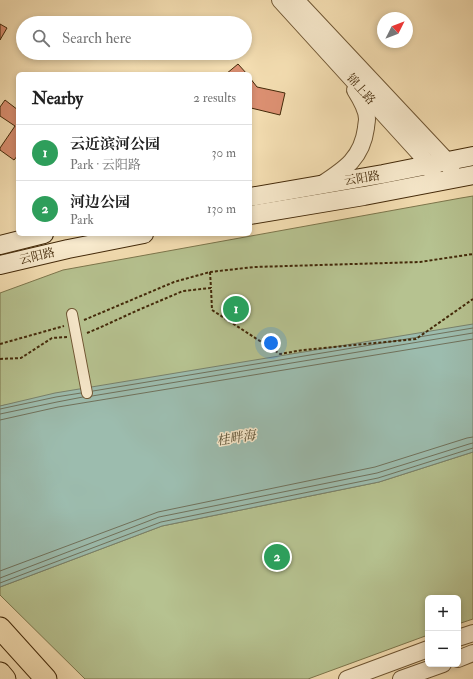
<!DOCTYPE html>
<meta charset="utf-8">
<style>
body{margin:0;font-family:"IM FELL Double Pica","Noto Serif SC",serif;background:#f2f2f2;color:#222}
.controls{position:absolute;right:12px;bottom:12px;display:grid;overflow:hidden;border-radius:6px;box-shadow:0 2px 6px #0003}
.controls button{width:36px;height:36px;display:grid;place-items:center;padding:0;border:0;border-bottom:1px solid #e0e0e0;background:#fff;color:#222;font:20px sans-serif}
.compass{position:absolute;left:377px;top:12px;width:36px;height:36px;border-radius:50%;background:#fff;box-shadow:0 2px 6px #0003;rotate:48deg}
.you{position:absolute;left:271px;top:343px;width:14px;height:14px;margin:-10px;border:3px solid #fff;border-radius:50%;background:#1a73e8;box-shadow:0 0 0 6px #1a73e833}
.badge{display:grid;place-items:center;width:26px;height:26px;border-radius:50%;background:#8f2418;color:#fff;font-size:13px;font-weight:700}
.pin{position:absolute;translate:-50% -50%;border:2px solid #fff;box-shadow:0 1px 4px #0006}
.list{margin:0;padding:0;list-style:none}
h2{display:flex;justify-content:space-between;align-items:center;height:52px;margin:0;padding:0 16px;font-size:17px}
h2 small{font-size:13px;font-weight:400;color:#767676}
.list li{display:grid;grid-template-columns:26px 1fr auto;gap:12px;align-items:center;box-sizing:border-box;height:56px;padding:0 16px;border-top:1px solid #e0e0e0}
.list b{display:block;font-size:15px;white-space:nowrap}
.list p{margin:0;font-size:13px;white-space:nowrap;color:#767676}
.list em{font-size:13px;font-style:normal;color:#767676}
.icon{flex:none;width:22px;height:22px;fill:none;stroke:currentColor;stroke-width:2;stroke-linecap:round;stroke-linejoin:round}
.map{position:relative;flex:none;width:473px;height:679px;overflow:hidden}
.search{position:absolute;background:#fff;box-shadow:0 2px 6px #0003;left:16px;top:16px;width:236px;height:44px;display:flex;align-items:center;gap:10px;box-sizing:border-box;padding:0 14px;border-radius:22px;color:#767676;font-size:15px}
.panel{position:absolute;background:#fff;box-shadow:0 2px 6px #0003;left:16px;top:72px;width:236px;height:164px;border-radius:6px}
.map>svg:first-child{display:block}
.green{fill:#b6c290;stroke:#7c764c}
.water{fill:#9cbcae;stroke:#78816c}
.lines{fill:none;stroke-linecap:round;stroke-linejoin:round}
.shore{stroke:#70725c;stroke-width:1}
.building{fill:#dc9072;stroke:#432909}
.pedestrian-casing{stroke:#6f5633;stroke-width:12}
.tertiary-casing{stroke:#6f5633;stroke-width:18}
.secondary-casing{stroke:#432909;stroke-width:20}
.trunk-casing{stroke:#432909;stroke-width:23}
.path{stroke:#432909;stroke-width:2;stroke-dasharray:3 2;stroke-linecap:butt}
.pedestrian{stroke:#f8eacd;stroke-width:10}
.tertiary{stroke:#f8eacd;stroke-width:16}
.secondary{stroke:#f8eacd;stroke-width:18}
.trunk{stroke:#f4deb2;stroke-width:21}
.labels{text-anchor:middle;stroke-width:3;stroke-linejoin:round;paint-order:stroke}
.street-label{font-size:12px;fill:#432909;stroke:#f8eacd}
.water-label{font-size:13px;font-style:italic;fill:#594e32;stroke:#f8eacd}
</style>
<div class="map">
<svg width="473" height="679" viewBox="0 0 473 679">
<rect width="100%" height="100%" fill="#f4deb2"/>
<filter id="stains"><feTurbulence type="fractalNoise" baseFrequency=".005" numOctaves="4"/><feColorMatrix values="0 0 0 0 .2 0 0 0 0 .09 0 0 0 0 .02 0 0 0 .5 -.17"/></filter>
<radialGradient id="worn" r=".72"><stop offset=".6" stop-color="#630" stop-opacity="0"/><stop offset="1" stop-color="#630" stop-opacity=".3"/></radialGradient>
<!-- green -->
<g class="green">
<path d="M473,196V326L0,406V293L63,270L461,198Z"/>
<path d="M473,452V619L458,624V598H428V635L308,679H85L0,595V587L162,526L379,482Z"/>
</g>
<!-- water -->
<path class="water" d="M473,324V452L379,482L162,526L0,587V406L55,393Z"/>
<g class="lines">
<!-- shore -->
<g class="shore">
<path d="M93,391L473,328"/>
<path d="M92,396L473,333"/>
<path d="M0,409L56,397L81,393"/>
<path d="M0,414L57,402L83,397"/>
<path d="M0,420L58,407L473,339"/>
<path d="M0,571L158,512L375,467L467,438L473,437"/>
<path d="M0,578L159,517L377,473L469,444L473,443"/>
<path d="M0,583L161,522L378,478L473,448"/>
</g>
</g>
<!-- building -->
<g class="building">
<path d="M0,24L7,28L0,40Z"/>
<path d="M238,64L247,74H226Z"/>
<path d="M250,78L257,87L285,93L280,115L251,108L250,109Z"/>
<path d="M5,100L18,110V155L14,160L0,150V148L15,126L0,116V107Z"/>
</g>
<g class="lines">
<!-- pedestrian casing -->
<g class="pedestrian-casing">
<path id="pedestrian" d="M72,314L87,393"/>
</g>
<!-- tertiary casing -->
<g class="tertiary-casing">
<g id="tertiary">
<path d="M280,0L421,155L428,165L433,174"/>
<path d="M296,0L447,161L452,172"/>
<path d="M322,184C345,169 362,158 366,128C366,125 367,122 367,119C367,110 360,98 355,90"/>
<path d="M458,638L473,633"/>
<path d="M458,659L473,653"/>
<path d="M347,679L428,649"/>
<path d="M401,679L443,664"/>
</g>
</g>
<!-- secondary casing -->
<g class="secondary-casing">
<g id="secondary">
<path d="M250,197L383,174L473,156"/>
<path d="M250,215L364,196L473,175"/>
<path d="M0,245L44,234"/>
<path d="M0,265L68,249L144,234"/>
</g>
</g>
<!-- trunk casing -->
<g class="trunk-casing">
<g id="trunk">
<path d="M0,628L46,679"/>
<path d="M0,673L5,679"/>
</g>
</g>
<!-- path -->
<g class="path">
<path d="M210,272L211,288"/>
<path d="M84,320L174,282L210,272L254,267L420,262L473,254"/>
<path d="M87,333L99,328L136,311L183,291L211,288L212,310L280,354L303,350L416,339L473,299"/>
<path d="M0,344L64,326"/>
<path d="M0,359L21,358L52,338L67,337"/>
</g>
<!-- pedestrian -->
<use href="#pedestrian" class="pedestrian"/>
<!-- tertiary -->
<use href="#tertiary" class="tertiary"/>
<!-- secondary -->
<use href="#secondary" class="secondary"/>
<!-- trunk -->
<use href="#trunk" class="trunk"/>
</g>
<g class="labels">
<!-- street labels -->
<g class="street-label">
<text transform="translate(361 89) rotate(48)" y="4">锦上路</text>
<text transform="translate(362 178) rotate(-9)" y="4">云阳路</text>
<text transform="translate(37 256) rotate(-13)" y="4">云阳路</text>
</g>
<!-- water labels -->
<g class="water-label">
<text transform="translate(236 437) rotate(-9)" y="5">桂畔海</text>
</g>
</g>
<rect width="100%" height="100%" filter="url(#stains)"/>
<rect width="100%" height="100%" fill="url(#worn)"/>
</svg>
<div class="controls">
<button>+</button>
<button>−</button>
</div>
<svg class="compass" viewBox="-18 -18 36 36"><path d="M0-13l5 13h-10z" fill="#e53935"/><path d="M0 13l5-13h-10z" fill="#767676"/></svg>
<div class="you"></div>
<div class="pin badge" style="left:236px;top:309px;background:#2e9e5b">1</div>
<div class="pin badge" style="left:277px;top:557px;background:#2e9e5b">2</div>
<div class="search"><svg class="icon" aria-label="search" viewBox="0 0 24 24"><circle cx="10" cy="10" r="6"/><path d="M15 15l6 6"/></svg>Search here</div>
<section class="panel">
<h2>Nearby<small>2 results</small></h2>
<ul class="list">
<li><span class="badge" style="background:#2e9e5b">1</span><div><b>云近滨河公园</b><p>Park · 云阳路</p></div><em>30 m</em></li>
<li><span class="badge" style="background:#2e9e5b">2</span><div><b>河边公园</b><p>Park</p></div><em>130 m</em></li>
</ul>
</section>
</div>
